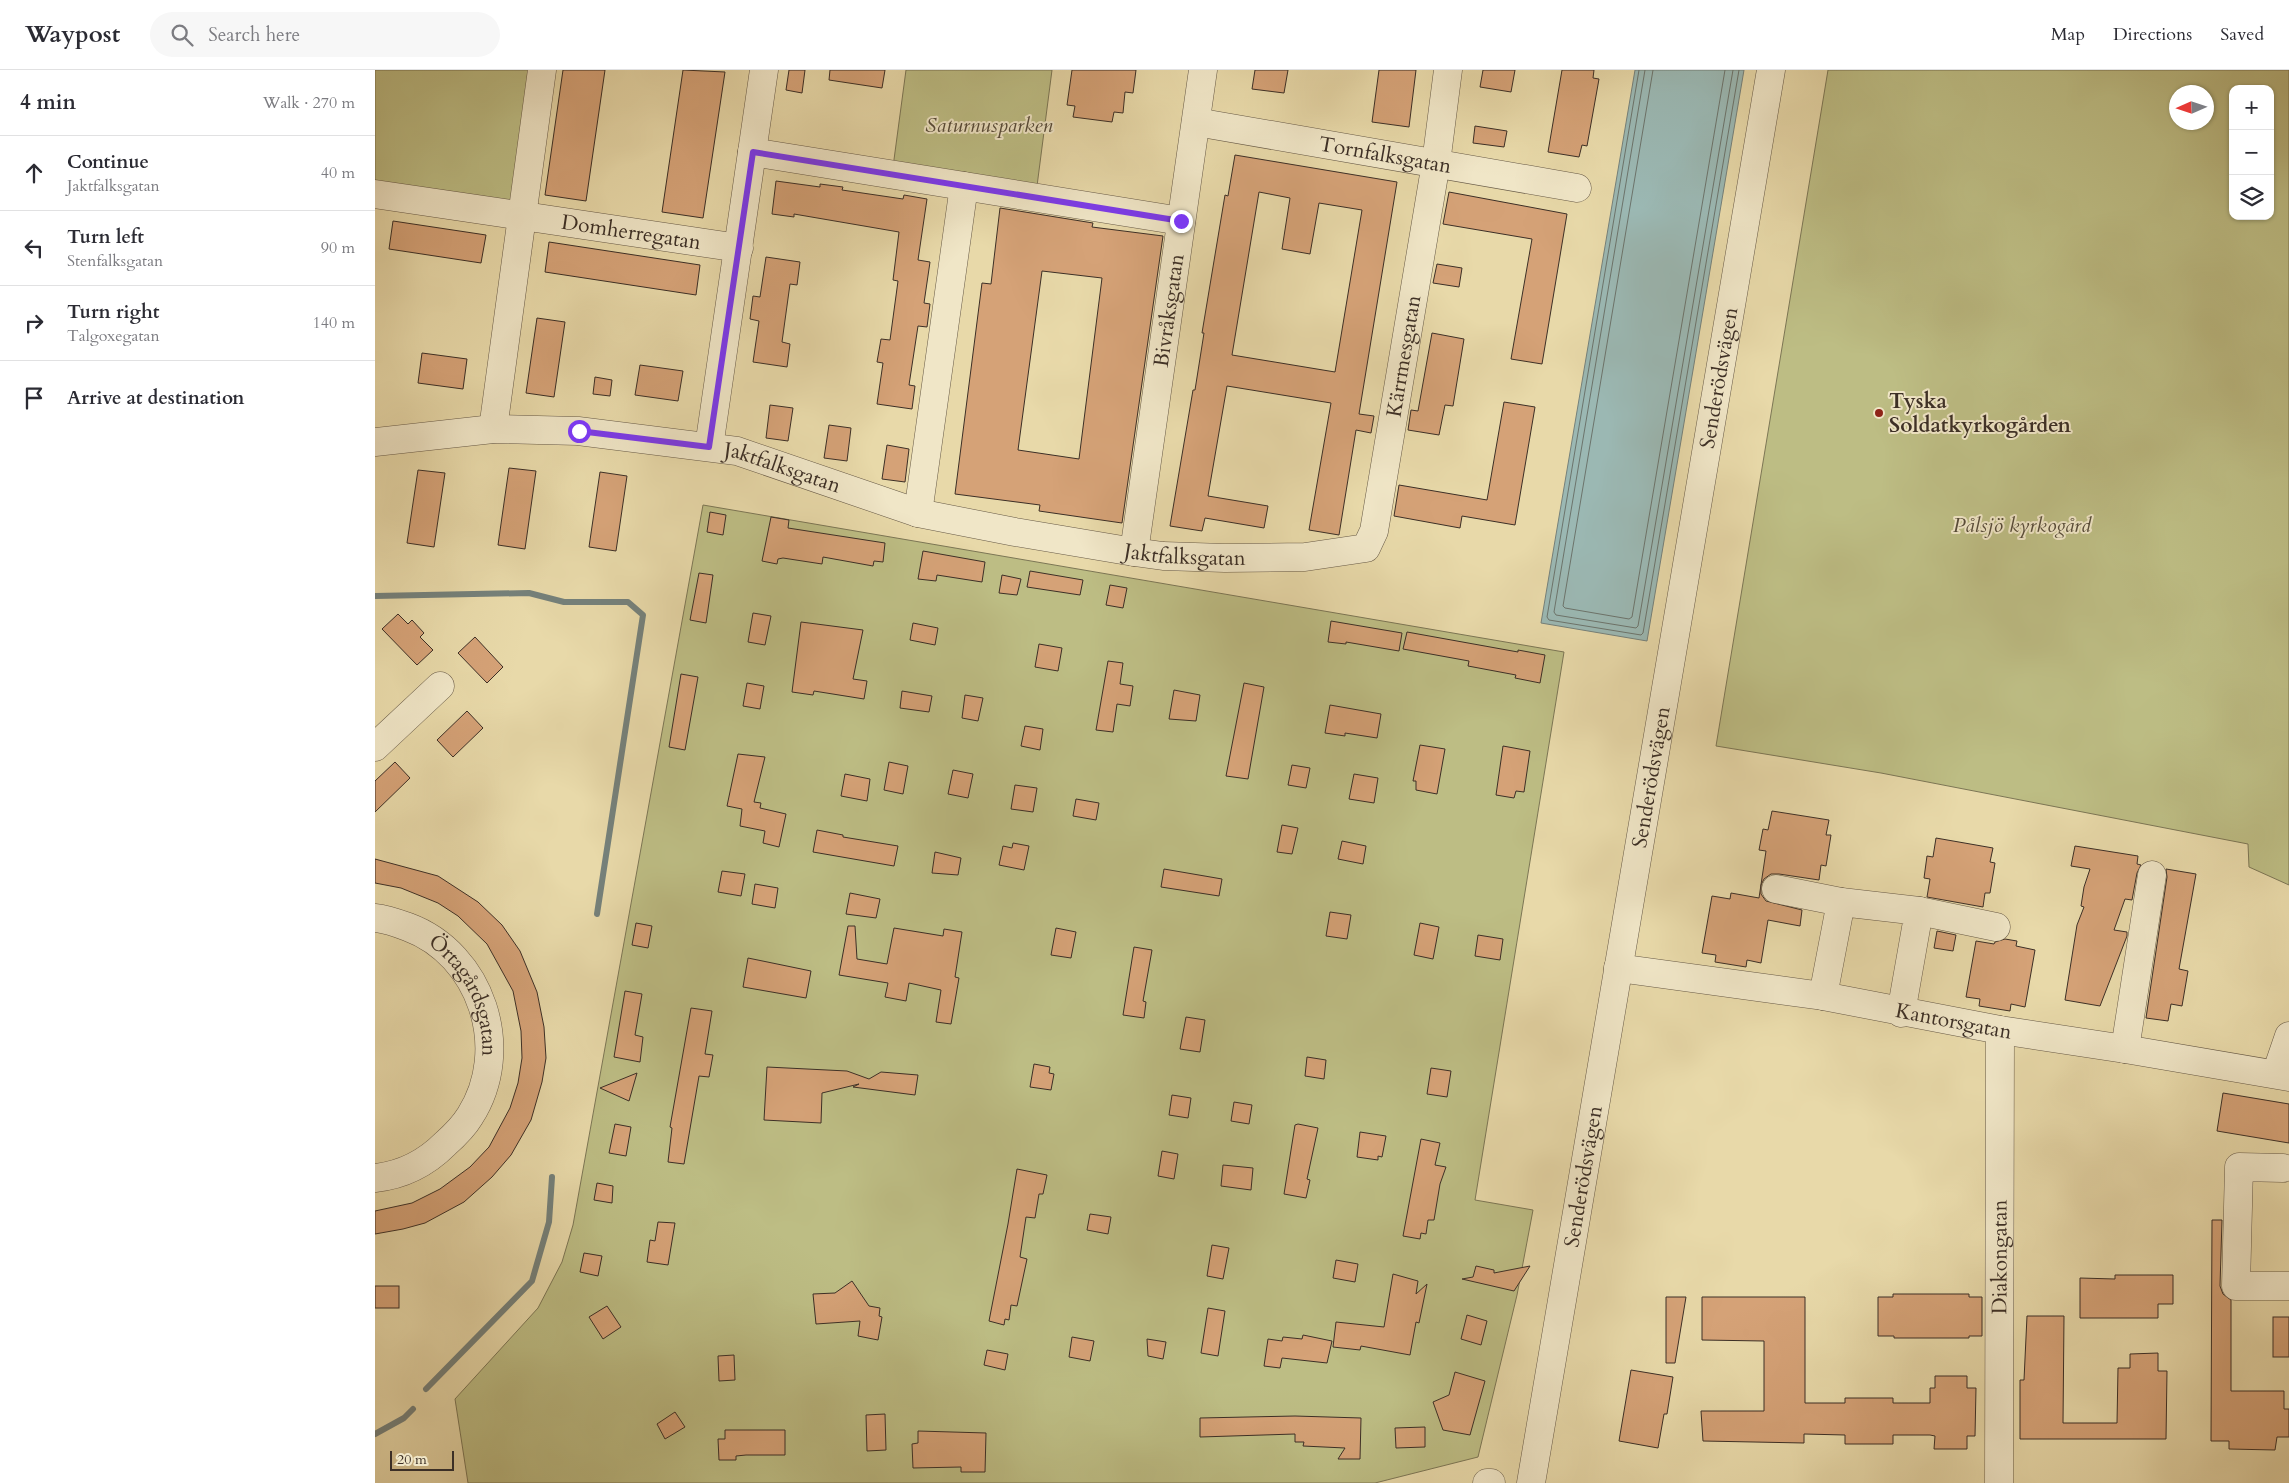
<!DOCTYPE html>
<meta charset="utf-8">
<style>
body{margin:0;font-family:Cardo,serif;background:#f7f7f7;color:#2b2b33}
.controls{position:absolute;right:15px;top:15px;display:grid;overflow:hidden;border-radius:10px;box-shadow:0 1px 4px #0004}
.controls button{width:45px;height:45px;display:grid;place-items:center;padding:0;border:0;border-bottom:1px solid #e1e1e2;background:#fff;color:#2b2b33;font:25px sans-serif}
.compass{position:absolute;left:1794px;top:15px;width:45px;height:45px;border-radius:50%;background:#fff;box-shadow:0 1px 4px #0004;rotate:267deg}
.scale{position:absolute;left:15px;bottom:12px;width:64px;box-sizing:border-box;padding-left:5px;border:2px solid #3c2f26;border-top:0;font-size:14px;line-height:18px;white-space:nowrap;color:#3c2f26;-webkit-text-stroke:4px #f0e6c7;paint-order:stroke}
.stop{position:absolute;width:15px;height:15px;margin:-11px;border:4px solid #7c3aed;border-radius:50%;background:#fff}
.stop.end{background:#7c3aed;border-color:#fff;box-shadow:0 1px 5px #0008}
.list{margin:0;padding:0;list-style:none}
h2{display:flex;justify-content:space-between;align-items:center;height:65px;margin:0;padding:0 20px;font-size:21px}
h2 small{font-size:16px;font-weight:400;color:#7c7c81}
.list li{display:grid;grid-template-columns:32px 1fr auto;gap:15px;align-items:center;box-sizing:border-box;height:75px;padding:0 20px;border-top:1px solid #e1e1e2}
.list b{display:block;font-size:19px;white-space:nowrap}
.list p{margin:0;font-size:16px;white-space:nowrap;color:#7c7c81}
.list em{font-size:16px;font-style:normal;color:#7c7c81}
.icon{flex:none;width:28px;height:28px;fill:none;stroke:currentColor;stroke-width:2;stroke-linecap:round;stroke-linejoin:round}
.map{position:relative;flex:none;width:1914px;height:1413px;overflow:hidden}
header{display:flex;align-items:center;gap:30px;box-sizing:border-box;height:70px;padding:0 25px;background:#fff;border-bottom:1px solid #e1e1e2}
header strong{font-size:24px}
nav{display:flex;gap:28px;margin-inline-start:auto;font-size:18px}
.search{width:350px;height:45px;background:#f7f7f7;display:flex;align-items:center;gap:12px;box-sizing:border-box;padding:0 18px;border-radius:28px;color:#7c7c81;font-size:19px}
main{display:flex}
aside{flex:1;background:#fff}
.map>svg:first-child{display:block}
.green{fill:#bdbd84;stroke:#7c7655;fill-rule:evenodd}
.water{fill:#9bb8b3;stroke:#75817b}
.lines{fill:none;stroke-linecap:round;stroke-linejoin:round}
.shore{stroke:#6c746c;stroke-width:1}
.stream{stroke:#75817b;stroke-width:6}
.building{fill:#d5a277;stroke:#3c2f26;fill-rule:evenodd}
.minor-casing{stroke:#675a47;stroke-width:29}
.minor{stroke:#f0e6c7;stroke-width:28}
.route{stroke:#7c3aed;stroke-width:6}
.poi-dot{fill:#8f2418;stroke:#f0e6c7;stroke-width:2}
.labels{text-anchor:middle;stroke-width:4;stroke-linejoin:round;paint-order:stroke}
.park-label{font-size:21px;font-style:italic;fill:#564b39;stroke:#f0e6c7}
.street-label{font-size:21px;fill:#3c2f26;stroke:#f0e6c7}
.poi-label{font-size:21px;font-weight:bold;fill:#3c2f26;stroke:#f0e6c7;text-anchor:start}
</style>
<header>
<strong>Waypost</strong>
<div class="search"><svg class="icon" aria-label="search" viewBox="0 0 24 24"><circle cx="10" cy="10" r="6"/><path d="M15 15l6 6"/></svg>Search here</div>
<nav><a>Map</a><a>Directions</a><a>Saved</a></nav>
</header>
<main>
<aside>
<h2>4 min<small>Walk · 270 m</small></h2>
<ul class="list">
<li><svg class="icon" aria-label="ahead" viewBox="0 0 24 24"><path d="M12 20V5M6 11l6-6 6 6"/></svg><div><b>Continue</b><p>Jaktfalksgatan</p></div><em>40 m</em></li>
<li><svg class="icon" aria-label="left" viewBox="0 0 24 24"><path d="M17 20v-9H6M10 6l-5 5 5 5"/></svg><div><b>Turn left</b><p>Stenfalksgatan</p></div><em>90 m</em></li>
<li><svg class="icon" aria-label="right" viewBox="0 0 24 24"><path d="M7 20v-9h11M14 6l5 5-5 5"/></svg><div><b>Turn right</b><p>Talgoxegatan</p></div><em>140 m</em></li>
<li><svg class="icon" aria-label="arrive" viewBox="0 0 24 24"><path d="M6 21V4h12l-3 4 3 4H6"/></svg><div><b>Arrive at destination</b></div></li>
</ul>
</aside>
<div class="map">
<svg width="1914" height="1413" viewBox="0 0 1914 1413">
<rect width="100%" height="100%" fill="#e8d9a9"/>
<filter id="stains"><feTurbulence type="fractalNoise" baseFrequency=".004" numOctaves="4"/><feColorMatrix values="0 0 0 0 .2 0 0 0 0 .09 0 0 0 0 .02 0 0 0 .5 -.17"/></filter>
<radialGradient id="worn" r=".72"><stop offset=".6" stop-color="#630" stop-opacity="0"/><stop offset="1" stop-color="#630" stop-opacity=".3"/></radialGradient>
<!-- green -->
<g class="green">
<path d="M0,0H157L136,136L0,115Z"/>
<path d="M531,0H677L662,116L518,97Z"/>
<path d="M1453,0H1914V815L1874,797L1873,774L1506,703L1341,676ZM1858,19H1895V146H1858ZM1802,22H1832V52H1802Z"/>
<path d="M328,435L1189,582L1100,1130L1158,1140L1142,1225L1103,1387L1000,1413H93L80,1329L163,1238L187,1192L198,1155Z"/>
</g>
<!-- water -->
<path class="water" d="M1260,0H1369L1272,571L1166,553Z"/>
<g class="lines">
<!-- shore -->
<g class="shore">
<path d="M1264,0L1172,547L1174,550L1266,565L1268,563L1364,0"/>
<path d="M1270,0L1179,542L1181,545L1261,558L1263,556L1358,0"/>
<path d="M1278,0L1188,536L1190,538L1254,549L1257,547L1350,0"/>
</g>
<!-- stream -->
<g class="stream">
<path d="M0,526L154,523L189,532H253L268,545L222,844"/>
<path d="M51,1319L157,1211L174,1152L177,1107"/>
<path d="M0,1364L29,1348L38,1339"/>
</g>
</g>
<!-- building -->
<g class="building">
<path d="M188,0H230L211,131L170,125Z"/>
<path d="M308,0L350,2L328,148L287,142Z"/>
<path d="M414,0H430L427,23L411,20Z"/>
<path d="M455,0H510L507,18L454,10Z"/>
<path d="M697,0H761L758,23L750,22L748,43L739,42L737,52L698,47L700,36L692,35Z"/>
<path d="M880,0H913L909,23L877,19Z"/>
<path d="M1004,0H1041L1034,57L997,52Z"/>
<path d="M1108,0H1140L1136,22L1105,17Z"/>
<path d="M1187,0H1219L1218,8L1224,9L1212,76L1207,75L1204,87L1173,82Z"/>
<path d="M1100,56L1132,61L1129,77L1098,73Z"/>
<path d="M860,85L1022,112L984,344L999,346L996,363L981,360L964,465L934,460L956,333L852,316L833,426L893,436L889,458L830,448L827,461L795,456L818,320H820L829,263H827L850,125L853,126ZM884,122L915,128L907,179L935,184L944,133L987,140L960,302L857,285Z"/>
<path d="M401,111L445,117V114L468,117L467,120L528,129L529,125L552,129L543,190L555,192L549,233L555,234L552,257L543,256L534,315L540,316L537,339L502,334L508,293L502,292L506,269L515,270L523,211L518,210L524,162L419,144V147L397,144Z"/>
<path d="M1074,122L1192,144L1167,294L1136,289L1157,169L1068,154Z"/>
<path d="M625,138L718,153L717,157L788,166L747,453L664,441L665,435L580,424L607,213L616,214ZM667,201L727,208L704,389L643,380Z"/>
<path d="M18,151L111,165L106,193L14,179Z"/>
<path d="M174,172L325,195L321,225L170,202Z"/>
<path d="M391,187L425,192L422,215L415,214L407,272L415,274L412,297L378,292L384,251L375,249L378,226L385,227Z"/>
<path d="M1062,194L1087,198L1084,217L1058,213Z"/>
<path d="M162,248L190,252L179,327L151,323Z"/>
<path d="M1057,263L1089,269L1078,336L1070,335L1064,365L1033,360L1036,340L1043,341Z"/>
<path d="M47,283L92,289L88,319L43,313Z"/>
<path d="M265,295L308,301L303,331L260,325Z"/>
<path d="M220,307L237,310L235,326L218,324Z"/>
<path d="M1129,332L1160,337L1140,455L1087,446L1085,458L1019,446L1024,415L1112,430Z"/>
<path d="M395,335L418,338L413,371L391,368Z"/>
<path d="M454,355L476,358L472,391L449,388Z"/>
<path d="M512,375L534,379L530,412L507,409Z"/>
<path d="M134,398L161,401L150,479L123,475Z"/>
<path d="M43,400L70,403L59,477L32,473Z"/>
<path d="M225,402L252,406L241,481L214,477Z"/>
<path d="M335,442L351,445L348,465L332,462Z"/>
<path d="M396,447L414,450L413,458L510,473L508,492L499,491L498,496L448,487L447,494L408,488L403,489L402,494L387,491Z"/>
<path d="M548,481L610,492L607,512L562,505L561,511L543,509Z"/>
<path d="M655,501L708,510L705,525L652,517Z"/>
<path d="M324,503L338,505L331,553L315,550Z"/>
<path d="M627,505L646,509L642,525L624,523Z"/>
<path d="M735,515L752,518L748,538L731,535Z"/>
<path d="M378,543L396,546L390,575L373,572Z"/>
<path d="M23,544L33,554L37,550L49,563L45,567L58,580L42,595L7,559Z"/>
<path d="M956,551L1027,563L1024,581L971,572V574L953,572Z"/>
<path d="M426,552L488,560L478,609L492,611L489,629L439,621L438,625L417,622Z"/>
<path d="M538,553L563,558L560,575L535,570Z"/>
<path d="M1032,562L1143,582V580L1170,585L1165,613L1140,608L1141,605L1093,596L1094,591L1028,579Z"/>
<path d="M100,567L128,597L112,613L83,583Z"/>
<path d="M664,574L687,578L683,601L660,597Z"/>
<path d="M733,591L748,593L745,614L758,616L755,636L742,634L738,662L721,660Z"/>
<path d="M306,604L323,607L310,680L294,677Z"/>
<path d="M372,613L389,616L385,639L368,636Z"/>
<path d="M869,613L889,617L873,709L851,706Z"/>
<path d="M799,620L825,625L821,651L794,649Z"/>
<path d="M527,621L557,626L554,642L525,638Z"/>
<path d="M590,625L608,628L603,651L587,648Z"/>
<path d="M955,635L1006,644L1002,668L970,663V666L950,663Z"/>
<path d="M92,641L108,658L78,687L62,670Z"/>
<path d="M650,656L668,659L665,680L646,676Z"/>
<path d="M1045,675L1070,679L1062,724L1041,720V711H1038Z"/>
<path d="M1128,676L1155,681L1149,722L1141,721L1139,728L1121,725Z"/>
<path d="M363,684L390,687L379,732L386,733L385,738L411,744L404,777L388,773L390,761L365,756L367,739L352,736Z"/>
<path d="M20,692L35,708L0,742V711Z"/>
<path d="M514,692L533,696L528,724L509,720Z"/>
<path d="M917,695L935,698L931,718L913,715Z"/>
<path d="M578,700L598,704L593,728L573,724Z"/>
<path d="M470,704L495,709L492,731L466,726Z"/>
<path d="M979,704L1003,708L999,733L974,729Z"/>
<path d="M640,715L662,718L658,742L636,739Z"/>
<path d="M701,729L724,733L721,750L698,746Z"/>
<path d="M1397,741L1454,750L1451,765H1456L1451,796L1446,795L1444,810L1404,804H1396L1389,809L1386,815V824L1391,831L1427,840L1425,856L1393,850L1386,893L1372,890L1371,897L1340,892L1341,885L1327,883L1337,826L1355,829L1356,823L1384,828L1391,781L1384,780L1388,759L1393,760Z"/>
<path d="M907,755L923,758L917,784L902,782Z"/>
<path d="M442,760L468,765V767L523,776L519,796L438,782Z"/>
<path d="M1561,768L1618,778L1615,792L1620,793L1615,823H1610L1608,837L1552,827L1555,809L1549,808L1552,786L1558,787Z"/>
<path d="M967,771L991,776L988,794L963,789Z"/>
<path d="M638,773L654,776L649,800L624,795L628,776L637,778Z"/>
<path d="M1700,776L1763,786L1762,794L1766,795L1762,803L1757,830L1750,829L1739,860L1752,862V866L1725,936L1690,930L1702,855L1709,837L1706,836L1709,817L1715,799L1696,796Z"/>
<path d="M560,782L586,788L583,805L557,803Z"/>
<path d="M0,789L63,806L103,832L127,855L145,881L162,922L169,957L171,988L167,1012L156,1050L136,1085L117,1107L89,1132L50,1153L28,1159L0,1164V1141L37,1133L65,1119L95,1097L114,1077L135,1038L143,1013L147,988L146,961L138,921L112,874L83,846L63,833L26,818L0,813Z"/>
<path d="M789,799L847,809L844,826L786,817Z"/>
<path d="M1791,799L1821,804L1804,899L1813,901L1807,936L1796,934L1793,951L1771,948L1792,807Z"/>
<path d="M347,801L370,804L366,826L343,822Z"/>
<path d="M380,814L403,818L400,838L377,834Z"/>
<path d="M475,823L505,829L501,848L471,844Z"/>
<path d="M955,842L976,845L972,869L951,866Z"/>
<path d="M261,853L277,856L273,878L257,875Z"/>
<path d="M1045,853L1064,857L1058,889L1039,885Z"/>
<path d="M473,856H480L482,889L512,894L519,858L568,866L569,859L587,862L580,907L584,908L576,954L561,952L566,920L534,913L531,931L510,927L513,913L464,905Z"/>
<path d="M681,858L701,862L696,888L676,885Z"/>
<path d="M1562,861L1581,865L1578,881L1559,878Z"/>
<path d="M1103,865L1128,869L1125,890L1100,886Z"/>
<path d="M1630,869L1642,871L1641,876L1660,880L1650,937L1636,934L1635,941L1604,936L1605,929L1591,927L1601,871L1619,874L1620,872Z"/>
<path d="M759,877L777,880L768,931L771,932L769,948L748,945Z"/>
<path d="M373,888L436,901L431,928L368,917Z"/>
<path d="M250,921L267,924L260,965L268,967L265,992L239,987Z"/>
<path d="M316,938L337,941L330,984L338,985L334,1007L324,1006L309,1094L293,1092L297,1058L295,1057Z"/>
<path d="M811,947L830,950L825,982L805,979Z"/>
<path d="M932,987L951,990L949,1009L930,1006Z"/>
<path d="M659,994L675,997L674,1003L679,1004L676,1020L655,1017Z"/>
<path d="M392,997L472,1001L494,1009L506,1002L543,1005L540,1025L478,1017L484,1014L447,1023L446,1053L389,1050Z"/>
<path d="M1056,998L1076,1001L1072,1027L1052,1024Z"/>
<path d="M262,1003L254,1031L225,1018Z"/>
<path d="M1848,1023L1914,1034V1073L1842,1061Z"/>
<path d="M797,1025L816,1028L813,1048L794,1045Z"/>
<path d="M859,1032L877,1035L874,1054L856,1051Z"/>
<path d="M240,1054L256,1057L251,1086L234,1083Z"/>
<path d="M923,1054L943,1058L932,1109L935,1110L931,1128L909,1124L920,1055Z"/>
<path d="M985,1062L1011,1066L1007,1087L1003,1086V1090L982,1087Z"/>
<path d="M1046,1069L1065,1073L1060,1095L1071,1097L1065,1114L1059,1150H1053L1051,1164L1046,1163L1045,1169L1028,1166Z"/>
<path d="M787,1081L803,1084L799,1109L783,1106Z"/>
<path d="M848,1095L878,1098L876,1120L846,1116Z"/>
<path d="M642,1099L672,1105L668,1124H664L660,1148L651,1147L645,1187L652,1189L642,1236L636,1235L634,1250L630,1249L629,1255L614,1251L633,1154Z"/>
<path d="M222,1113L238,1116L237,1133L219,1130Z"/>
<path d="M715,1144L736,1147L733,1164L712,1160Z"/>
<path d="M1837,1150H1847L1845,1216L1848,1224L1856,1230V1321H1909V1339H1914V1367H1902L1900,1380L1854,1379V1371H1836Z"/>
<path d="M283,1152L300,1153L293,1195L272,1192L275,1170L280,1171Z"/>
<path d="M837,1175L854,1178L848,1209L832,1206Z"/>
<path d="M209,1183L227,1186L223,1206L205,1202Z"/>
<path d="M961,1190L983,1194L980,1212L958,1208Z"/>
<path d="M1101,1196L1119,1200V1203L1155,1196L1139,1221L1087,1209L1098,1207Z"/>
<path d="M1018,1204L1043,1211L1041,1224L1052,1214L1044,1253L1041,1252L1035,1285L986,1276L985,1280L958,1277L961,1252L1009,1257Z"/>
<path d="M1740,1205H1798V1234H1783V1248H1705V1208L1740,1209Z"/>
<path d="M477,1211L494,1236L505,1238L504,1246L507,1247L503,1270L483,1266L485,1251L441,1254L438,1224L460,1223Z"/>
<rect x="0" y="1216" width="24" height="22"/>
<path d="M1518,1224H1594V1227H1607V1266H1594V1268H1519V1266H1503V1227H1518Z"/>
<path d="M1291,1227H1311L1300,1293H1291Z"/>
<path d="M1327,1227H1430V1333H1470V1328H1518V1333H1555V1318H1560V1306H1592V1318H1601L1600,1366H1592V1379H1559L1560,1366L1555,1365H1518V1374H1470V1365L1429,1364V1373L1328,1371L1326,1341H1389V1271L1327,1270Z"/>
<path d="M232,1236L246,1257L228,1269L214,1247Z"/>
<path d="M833,1238L850,1241L843,1286L826,1283Z"/>
<path d="M1092,1245L1112,1251L1106,1275L1086,1269Z"/>
<path d="M1652,1246H1689L1688,1353H1742L1743,1298H1755V1284L1783,1283V1301H1792L1791,1369H1645V1310H1649Z"/>
<rect x="1898" y="1247" width="16" height="40"/>
<path d="M928,1265L957,1271L952,1293L907,1288L905,1298L889,1296L893,1269L907,1271L908,1267L927,1269Z"/>
<path d="M697,1267L719,1271L715,1291L694,1287Z"/>
<path d="M772,1269L791,1272L788,1289L773,1286Z"/>
<path d="M612,1280L633,1284L630,1300L609,1295Z"/>
<path d="M359,1285L360,1310L344,1311L343,1286Z"/>
<path d="M1256,1300L1298,1307L1292,1344H1289L1283,1378L1244,1371Z"/>
<path d="M1080,1302L1110,1311L1095,1365L1068,1360L1058,1332L1074,1325Z"/>
<path d="M300,1342L310,1357L290,1369L282,1354Z"/>
<path d="M510,1344L511,1380L492,1381L491,1345Z"/>
<path d="M920,1346L986,1348L985,1389H963L970,1378L928,1376L929,1372H920V1364L825,1367V1348Z"/>
<path d="M1050,1357V1377L1021,1378L1020,1358Z"/>
<path d="M350,1360H410V1385H371L361,1386V1390H344L343,1369H350Z"/>
<path d="M543,1361L611,1363L610,1402H586V1397L538,1398L537,1374L543,1373Z"/>
</g>
<g class="lines">
<!-- minor casing -->
<g class="minor-casing">
<g id="minor">
<path id="s1" d="M821,52L1202,118"/>
<path d="M377,82L806,151"/>
<path id="s2" d="M0,124L364,178"/>
<path d="M118,359L167,0"/>
<path id="s3" d="M0,372L118,359L203,361L362,381L543,443L640,462L759,482L788,486L850,488L930,487L991,478L999,461L1061,93L1073,0"/>
<path d="M334,377L389,0"/>
<path d="M543,443L589,116"/>
<path id="s4" d="M759,482L828,0"/>
<path d="M0,677L65,616"/>
<path d="M1401,819L1466,832"/>
<path d="M1544,841L1621,857"/>
<path id="s5" d="M0,848C11,849 22,853 33,857C106,884 138,979 95,1046C89,1056 79,1066 70,1074C50,1094 28,1105 0,1108"/>
<path id="s6" d="M1243,898L1448,926L1625,960L1750,979L1914,1007"/>
<path d="M1448,926L1466,832L1544,841L1526,943"/>
<path d="M1750,979L1777,805"/>
<path d="M1901,1004L1914,966"/>
<path d="M1908,1098L1864,1097L1861,1216H1914"/>
<path d="M1112,1413H1116"/>
<path id="s7" d="M1156,1413L1396,0"/>
<path id="s8" d="M1624,1413L1625,960"/>
</g>
</g>
<!-- minor -->
<use href="#minor" class="minor"/>
</g>
<g class="lines">
<!-- route -->
<path class="route" d="M204,361L334,377L378,82L806,151"/>
</g>
<!-- markers -->
<circle class="poi-dot" cx="1504" cy="343" r="5"/>
<g class="labels">
<!-- park labels -->
<g class="park-label">
<text x="614" y="62">Saturnusparken</text>
<text x="1647" y="462">Pålsjö kyrkogård</text>
</g>
<!-- street labels -->
<g class="street-label">
<text dy="7" stroke="none"><textPath href="#s1" startOffset="192">Tornfalksgatan</textPath></text>
<text dy="7" stroke="none"><textPath href="#s2" startOffset="259">Domherregatan</textPath></text>
<text dy="7" stroke="none"><textPath href="#s4" startOffset="244">Bivråksgatan</textPath></text>
<text dy="7" stroke="none"><textPath href="#s3" startOffset="1204">Kärrmesgatan</textPath></text>
<text dy="7" stroke="none"><textPath href="#s7" startOffset="1121">Senderödsvägen</textPath></text>
<text dy="7" stroke="none"><textPath href="#s3" startOffset="412">Jaktfalksgatan</textPath></text>
<text dy="7" stroke="none"><textPath href="#s3" startOffset="826">Jaktfalksgatan</textPath></text>
<text dy="7" stroke="none"><textPath href="#s7" startOffset="716">Senderödsvägen</textPath></text>
<text dy="7" stroke="none"><textPath href="#s5" startOffset="129">Örtagårdsgatan</textPath></text>
<text dy="7" stroke="none"><textPath href="#s6" startOffset="340">Kantorsgatan</textPath></text>
<text dy="7" stroke="none"><textPath href="#s7" startOffset="311">Senderödsvägen</textPath></text>
<text dy="7" stroke="none"><textPath href="#s8" startOffset="226">Diakongatan</textPath></text>
</g>
<!-- poi labels -->
<g class="poi-label">
<text x="1514" y="338">Tyska<tspan x="1514" dy="24">Soldatkyrkogården</tspan></text>
</g>
</g>
<rect width="100%" height="100%" filter="url(#stains)"/>
<rect width="100%" height="100%" fill="url(#worn)"/>
</svg>
<div class="controls">
<button>+</button>
<button>−</button>
<button><svg class="icon" aria-label="layers" viewBox="0 0 24 24"><path d="M12 4l9 5-9 5-9-5zM3 14l9 5 9-5"/></svg></button>
</div>
<svg class="compass" viewBox="-18 -18 36 36"><path d="M0-13l5 13h-10z" fill="#e53935"/><path d="M0 13l5-13h-10z" fill="#7c7c81"/></svg>
<div class="scale">20 m</div>
<div class="stop" style="left:204px;top:361px"></div>
<div class="stop end" style="left:806px;top:151px"></div>
</div>
</main>
